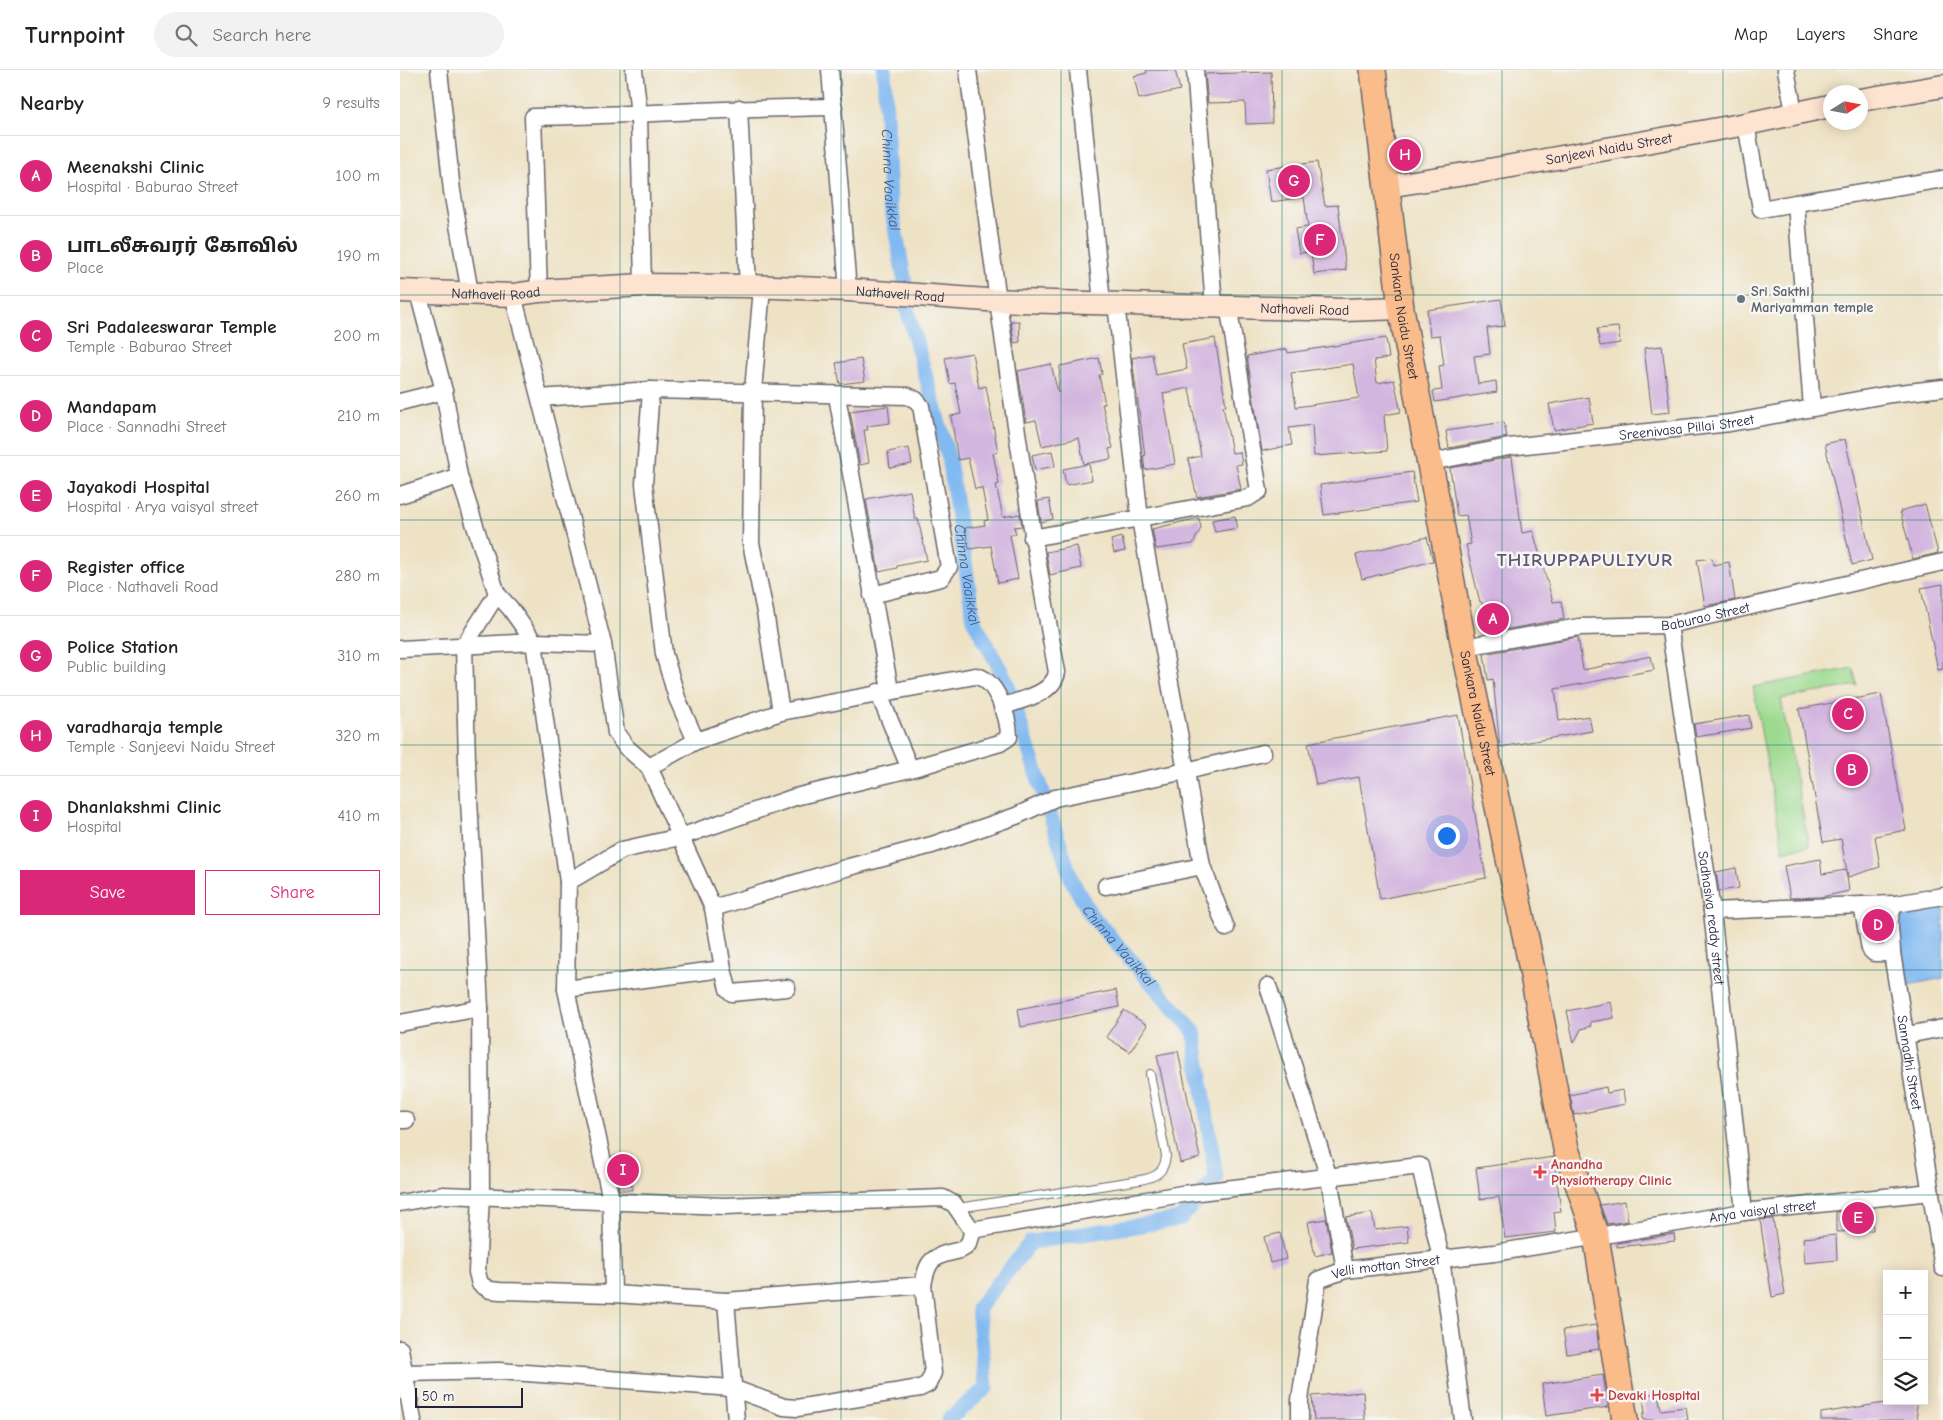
<!DOCTYPE html>
<meta charset="utf-8">
<style>
body{margin:0;font-family:"Comic Neue","Noto Sans Tamil",sans-serif;background:#f2f2f2;color:#222}
.controls{position:absolute;right:15px;bottom:15px;display:grid;overflow:hidden;border-radius:0px;box-shadow:0 2px 12px #0003}
.controls button{width:45px;height:45px;display:grid;place-items:center;padding:0;border:0;border-bottom:1px solid #e0e0e0;background:#fff;color:#222;font:25px sans-serif}
.compass{position:absolute;left:1423px;top:15px;width:45px;height:45px;border-radius:50%;background:#fff;box-shadow:0 2px 12px #0003;rotate:79deg}
.scale{position:absolute;left:15px;bottom:12px;width:108px;box-sizing:border-box;padding-left:5px;border:2px solid #22223b;border-top:0;font-size:14px;line-height:18px;white-space:nowrap;color:#22223b;-webkit-text-stroke:4px #f6f6f2;paint-order:stroke}
.you{position:absolute;left:1046px;top:765px;width:18px;height:18px;margin:-12px;border:4px solid #fff;border-radius:50%;background:#1a73e8;box-shadow:0 0 0 8px #1a73e833}
.badge{display:grid;place-items:center;width:32px;height:32px;border-radius:50%;background:#db2777;color:#fff;font-size:16px;font-weight:700}
.pin{position:absolute;translate:-50% -50%;border:2px solid #fff;box-shadow:0 1px 5px #0006}
.list{margin:0;padding:0;list-style:none}
h2{display:flex;justify-content:space-between;align-items:center;height:65px;margin:0;padding:0 20px;font-size:21px}
h2 small{font-size:16px;font-weight:400;color:#767676}
.list li{display:grid;grid-template-columns:32px 1fr auto;gap:15px;align-items:center;box-sizing:border-box;height:80px;padding:0 20px;border-top:1px solid #e0e0e0}
.list b{display:block;font-size:19px;white-space:nowrap}
.list p{margin:0;font-size:16px;white-space:nowrap;color:#767676}
.list em{font-size:16px;font-style:normal;color:#767676}
.actions{display:flex;gap:10px;padding:15px 20px}
.actions a{flex:1;padding:11px 0;border:1px solid #db2777;border-radius:0px;text-align:center;font-size:18px;color:#db2777}
.actions .main{background:#db2777;color:#fff}
.icon{flex:none;width:28px;height:28px;fill:none;stroke:currentColor;stroke-width:2;stroke-linecap:round;stroke-linejoin:round}
.map{position:relative;flex:none;width:1543px;height:1350px;overflow:hidden}
header{display:flex;align-items:center;gap:30px;box-sizing:border-box;height:70px;padding:0 25px;background:#fff;border-bottom:1px solid #e0e0e0}
header strong{font-size:24px}
nav{display:flex;gap:28px;margin-inline-start:auto;font-size:18px}
.search{width:350px;height:45px;background:#f2f2f2;display:flex;align-items:center;gap:12px;box-sizing:border-box;padding:0 18px;border-radius:28px;color:#767676;font-size:19px}
main{display:flex}
aside{flex:1;background:#fff}
.map>svg:first-child{display:block}
.green{fill:#9dda8f;stroke:#607e65}
.water{fill:#81b9f1;stroke:#526e96}
.lines{fill:none;stroke-linecap:round;stroke-linejoin:round}
.canal{stroke:#81b9f1;stroke-width:15}
.building{fill:#d3b6df;fill-rule:evenodd}
.lane-casing{stroke:#69656b;stroke-width:10}
.street-casing{stroke:#69656b;stroke-width:19}
.secondary-casing{stroke:#69656b;stroke-width:25}
.primary-casing{stroke:#69656b;stroke-width:28}
.lane{stroke:#fff;stroke-width:8}
.street{stroke:#fff;stroke-width:16}
.secondary{stroke:#fde4d1;stroke-width:22}
.primary{stroke:#fabc8b;stroke-width:25}
.grid{fill:none;stroke:#0f766e;stroke-width:1;stroke-opacity:0.55}
.worship-dot{fill:#6b7280;stroke:#f6f6f2;stroke-width:2}
.health-dot{fill:#e0444e;stroke:#f6f6f2;stroke-width:2}
.labels{text-anchor:middle;stroke-width:5;stroke-linejoin:round;paint-order:stroke}
.street-label{font-size:14px;fill:#22223b;stroke:#f6f6f2}
.worship-label{font-size:14px;font-weight:bold;fill:#5b616d;stroke:#f6f6f2;text-anchor:start}
.health-label{font-size:14px;font-weight:bold;fill:#be3a42;stroke:#f6f6f2;text-anchor:start}
.water-label{font-size:15px;font-style:italic;fill:#43577b;stroke:#f6f6f2}
.district-label{font-size:19px;font-weight:bold;letter-spacing:1px;fill:#605674;stroke:#f6f6f2}
</style>
<header>
<strong>Turnpoint</strong>
<div class="search"><svg class="icon" aria-label="search" viewBox="0 0 24 24"><circle cx="10" cy="10" r="6"/><path d="M15 15l6 6"/></svg>Search here</div>
<nav><a>Map</a><a>Layers</a><a>Share</a></nav>
</header>
<main>
<aside>
<h2>Nearby<small>9 results</small></h2>
<ul class="list">
<li><span class="badge">A</span><div><b>Meenakshi Clinic</b><p>Hospital · Baburao Street</p></div><em>100 m</em></li>
<li><span class="badge">B</span><div><b>பாடலீசுவரர் கோவில்</b><p>Place</p></div><em>190 m</em></li>
<li><span class="badge">C</span><div><b>Sri Padaleeswarar Temple</b><p>Temple · Baburao Street</p></div><em>200 m</em></li>
<li><span class="badge">D</span><div><b>Mandapam</b><p>Place · Sannadhi Street</p></div><em>210 m</em></li>
<li><span class="badge">E</span><div><b>Jayakodi Hospital</b><p>Hospital · Arya vaisyal street</p></div><em>260 m</em></li>
<li><span class="badge">F</span><div><b>Register office</b><p>Place · Nathaveli Road</p></div><em>280 m</em></li>
<li><span class="badge">G</span><div><b>Police Station</b><p>Public building</p></div><em>310 m</em></li>
<li><span class="badge">H</span><div><b>varadharaja temple</b><p>Temple · Sanjeevi Naidu Street</p></div><em>320 m</em></li>
<li><span class="badge">I</span><div><b>Dhanlakshmi Clinic</b><p>Hospital</p></div><em>410 m</em></li>
</ul>
<div class="actions"><a class="main">Save</a><a>Share</a></div>
</aside>
<div class="map">
<svg width="1543" height="1350" viewBox="0 0 1543 1350">
<rect width="100%" height="100%" fill="#f6f6f2"/>
<filter id="ink" filterUnits="userSpaceOnUse"><feTurbulence type="fractalNoise" baseFrequency=".02" numOctaves="2"/><feDisplacementMap in="SourceGraphic" scale="10" xChannelSelector="R" yChannelSelector="G"/><feConvolveMatrix kernelMatrix="1 2 1 2 8 2 1 2 1" color-interpolation-filters="sRGB"/></filter>
<filter id="wash" filterUnits="userSpaceOnUse"><feTurbulence type="fractalNoise" baseFrequency=".0096" numOctaves="4" result="noise"/><feDisplacementMap in="SourceGraphic" scale="20" xChannelSelector="R" yChannelSelector="G"/><feGaussianBlur stdDeviation="1.12" result="paint"/><feColorMatrix in="noise" values="0 0 0 0 0 0 0 0 0 0 0 0 0 0 0 0 0 1.4 0 .05"/><feComposite in="paint" operator="in"/></filter>
<g filter="url(#wash)">
<rect width="100%" height="100%" fill="#eee2c5"/>
<!-- green -->
<path class="green" d="M1453,598L1457,615L1381,629L1409,776L1383,781L1353,617Z"/>
<!-- water -->
<path class="water" d="M1543,835V908L1509,915L1493,846Z"/>
<g class="lines">
<!-- canal -->
<g class="canal">
<path id="s1" d="M484,0L490,131L506,218"/>
<path id="s2" d="M506,236L549,389L574,551L606,610L672,811L691,845L794,961L816,1108L780,1149L631,1172L578,1238L586,1318L548,1350"/>
</g>
</g>
<g id="blocks">
<!-- building -->
<g class="building">
<path d="M746,0H775L780,20L739,29L734,6L747,3Z"/>
<path d="M871,2L872,53L846,54L845,32L808,33L805,4Z"/>
<path d="M917,92L925,136L938,135L946,200L914,204L911,182L899,183L895,159L908,157L904,127L871,132L866,99Z"/>
<path d="M1101,229L1105,256L1087,258L1090,284L1074,286L1078,314L1096,311L1097,322L1035,332L1033,321L1042,320L1039,296L1044,295L1040,265L1030,266L1027,240Z"/>
<path d="M611,251H619L620,272L614,273Z"/>
<path d="M1218,257L1220,273L1200,276L1197,259Z"/>
<path d="M815,268L826,336H823L832,383L840,382L842,394L836,395L841,419L797,427L788,389L801,386L789,318L763,323L775,394L745,400L743,386H745L732,288L752,284L756,305L787,299L782,274Z"/>
<path d="M986,268L989,288L974,290L977,313L994,310L1001,342L984,345L987,381L914,386L912,355L889,358L892,375L862,381L847,286L887,279L888,283ZM953,294L959,328L896,337L891,303Z"/>
<path d="M1262,276L1270,342L1252,344L1244,278Z"/>
<path d="M572,283L579,318L586,316L598,382L593,383L599,414L596,415L603,447L620,444L622,456L614,457L616,464L610,465L618,509L598,513L591,476L569,479L565,458L585,455L584,451L588,450L582,418L575,419L568,388L558,390L551,346L561,344L555,313L550,314L545,288Z"/>
<path d="M699,288L702,304L699,305L705,334H702L713,378L709,379L711,389L684,394L679,368L642,376L636,350L626,352L618,301L651,294L658,323L660,296Z"/>
<path d="M461,289L465,311L440,314L436,293Z"/>
<path d="M1189,327L1193,353L1154,360L1149,334Z"/>
<path d="M488,336L490,353L467,356L468,360H464L469,393L460,395L450,341Z"/>
<path d="M1104,352L1107,367L1049,378L1046,361Z"/>
<path d="M1445,369L1472,490L1452,495L1425,374Z"/>
<path d="M509,378L512,394L490,398L488,382Z"/>
<path d="M652,381L655,396L635,400L632,385Z"/>
<path d="M1112,387L1122,463L1133,461L1153,532L1161,531L1164,549L1087,563L1082,532H1080L1066,475L1071,474L1066,445L1057,446L1050,398Z"/>
<path d="M689,394L692,410L666,415L663,399Z"/>
<path d="M1012,402L1017,432L924,445L920,415Z"/>
<path d="M510,421L515,449H518L527,490L497,496V498L479,502L466,429Z"/>
<path d="M649,429L653,449L641,452L638,431Z"/>
<path d="M1525,434L1538,483L1513,489L1500,441Z"/>
<path d="M835,446L838,458L815,462L812,450Z"/>
<path d="M799,448L801,458L793,474L756,479L752,459Z"/>
<path d="M722,467L725,481L714,483L711,470Z"/>
<path d="M1027,467L1033,491L962,509L956,485Z"/>
<path d="M677,476L681,498L650,505L646,482Z"/>
<path d="M1312,488L1313,495L1329,492L1335,530L1305,536L1297,490Z"/>
<path d="M1543,514V599L1538,600L1521,518Z"/>
<path d="M1178,567L1183,600L1251,586L1254,600L1155,619L1159,651L1189,646L1192,661L1100,677L1093,609L1088,610L1084,584Z"/>
<path d="M1481,624L1506,760L1475,766L1480,797L1448,807L1441,769L1423,772L1399,639Z"/>
<path d="M1058,645L1086,808L980,829L959,707L916,715L908,673Z"/>
<path d="M1349,645L1351,658L1296,667L1294,654Z"/>
<path d="M1420,789L1422,804L1446,800L1449,821L1421,827L1390,828L1384,796Z"/>
<path d="M1336,798L1339,818L1319,821L1316,802Z"/>
<path d="M716,920L719,937L621,957L618,939Z"/>
<path d="M1211,932L1214,948L1190,952L1191,956L1181,959L1174,973L1167,941Z"/>
<path d="M724,940L747,955L730,982L706,967Z"/>
<path d="M778,981L800,1088L780,1093L757,985Z"/>
<path d="M1206,1017L1207,1023L1223,1020L1225,1034L1174,1045L1170,1025Z"/>
<path d="M231,1085L232,1120H219L212,1086Z"/>
<path d="M1154,1087L1161,1141L1154,1142L1156,1162L1105,1168L1099,1127L1080,1129L1076,1098Z"/>
<path d="M1225,1131L1228,1151L1207,1154L1200,1135Z"/>
<path d="M1473,1138V1160L1436,1162V1142Z"/>
<path d="M972,1143L975,1160L1007,1156L1009,1172L952,1179L946,1147Z"/>
<path d="M926,1149L932,1182L915,1186L908,1152Z"/>
<path d="M1373,1149L1385,1224L1372,1227L1360,1150Z"/>
<path d="M880,1163L886,1189L870,1193L864,1167Z"/>
<path d="M1274,1164L1275,1171L1217,1177V1173Z"/>
<path d="M1436,1165L1437,1190L1405,1193L1403,1168Z"/>
<path d="M1196,1255L1199,1279L1167,1284L1163,1260Z"/>
<path d="M1203,1305L1208,1337L1146,1346L1142,1314Z"/>
<path d="M963,1322L965,1350H914L912,1326Z"/>
<path d="M1258,1323L1261,1340L1286,1337L1288,1350H1243V1343H1245L1243,1325Z"/>
<path d="M1497,1331H1515L1518,1350H1421V1343Z"/>
</g>
</g>
</g>
<g filter="url(#ink)">
<use href="#blocks" fill-opacity="0" stroke="#69656b" stroke-width="1"/>
<g class="lines">
<!-- lane casing -->
<g class="lane-casing">
<path id="lane" d="M558,1138L740,1110C756,1107 764,1103 766,1086L750,1004"/>
</g>
<!-- street casing -->
<g class="street-casing">
<g id="street">
<path d="M39,0L52,121L70,223"/>
<path d="M234,0L239,45L243,215"/>
<path d="M430,0L448,220"/>
<path d="M568,0C593,201 620,402 657,602C653,625 621,629 602,637"/>
<path d="M678,0L702,232"/>
<path d="M795,0L814,235"/>
<path d="M1386,0L1394,42"/>
<path d="M339,38L348,216"/>
<path d="M1346,54L1361,139L1396,133L1412,338"/>
<path d="M1396,133L1543,109"/>
<path d="M362,218L353,321L351,473L365,542L381,642"/>
<path d="M139,221L133,47C234,45 334,38 434,37"/>
<path d="M18,222L44,321L59,406L97,524L64,576L67,691L80,938L81,1126L77,1202L80,1214L90,1220L100,1221L213,1224L326,1231L523,1215C525,1206 526,1196 533,1190C550,1176 570,1189 572,1160"/>
<path d="M113,225L203,574L216,663L226,677L249,697L313,838"/>
<path d="M716,233L740,449L786,701L863,683"/>
<path d="M251,320L244,414L264,584L277,628L296,671"/>
<path d="M437,326L490,620"/>
<path d="M140,328L251,320L508,326L516,330L521,336L549,497L541,508L472,525"/>
<path d="M0,332L44,321"/>
<path id="s3" d="M1030,392L1109,377L1330,353L1491,324L1543,318"/>
<path d="M0,425L59,406"/>
<path d="M632,468L848,428L859,421L828,235"/>
<path d="M97,524L110,538L134,572L168,812L166,919L211,1130L213,1224"/>
<path id="s4" d="M1269,555L1312,841L1344,1142"/>
<path id="s5" d="M1064,577L1179,557L1269,555L1543,492"/>
<path d="M0,579L134,572L203,574"/>
<path d="M478,622L510,699"/>
<path d="M168,812L222,780L280,767L395,727L510,699L600,673L609,667C609,648 596,608 575,606L381,642L296,671L249,697"/>
<path d="M706,816L802,796"/>
<path id="s6" d="M1543,826L1496,834C1485,846 1492,867 1492,883L1543,1198"/>
<path d="M1462,835L1496,834"/>
<path d="M1312,841L1462,835L1470,879L1474,883H1492"/>
<path d="M323,899L328,919L332,923L387,918"/>
<path d="M868,916L929,1108L945,1200"/>
<path d="M166,919L323,899L313,838L449,797L532,775L616,746L655,728L786,701L802,796L826,858"/>
<path d="M0,953L80,938"/>
<path d="M1507,965L1543,958"/>
<path d="M0,1050H6"/>
<path d="M0,1133L43,1125L325,1136L543,1128L554,1134L572,1160L782,1124L1020,1096L1041,1188L1063,1350"/>
<path d="M326,1231L336,1350"/>
<path d="M0,1279L13,1350"/>
<path d="M5,1303L99,1301L332,1318L384,1337L397,1338L520,1318L528,1314L533,1303L523,1215"/>
<path id="s7" d="M900,1350V1330L918,1210L945,1200L1094,1183L1344,1142L1531,1122"/>
</g>
</g>
<!-- secondary casing -->
<g class="secondary-casing">
<g id="secondary">
<path d="M1460,30L1543,16"/>
<path id="s8" d="M987,116L1078,102L1346,54L1430,36"/>
<path id="s9" d="M0,221L113,225L139,221L243,215L348,216L448,220L587,230L944,240L1001,238"/>
</g>
</g>
<!-- primary casing -->
<g class="primary-casing">
<g id="primary">
<path id="s10" d="M973,0L1001,238L1064,577L1126,869L1166,1079L1196,1166L1225,1350"/>
</g>
</g>
<!-- lane -->
<use href="#lane" class="lane"/>
<!-- street -->
<use href="#street" class="street"/>
<!-- secondary -->
<use href="#secondary" class="secondary"/>
<!-- primary -->
<use href="#primary" class="primary"/>
</g>
</g>
<!-- grid -->
<path class="grid" d="M220,0V1350M441,0V1350M661,0V1350M882,0V1350M1102,0V1350M1323,0V1350M0,225H1543M0,450H1543M0,675H1543M0,900H1543M0,1125H1543"/>
<!-- markers -->
<circle class="worship-dot" cx="1341" cy="229" r="5"/>
<g class="health-dot">
<path d="M1137.5 1094.5h5v5h5v5h-5v5h-5v-5h-5v-5h5z"/>
<path d="M1194.5 1317.5h5v5h5v5h-5v5h-5v-5h-5v-5h5z"/>
</g>
<g class="labels">
<!-- street labels -->
<g class="street-label">
<text dy="5" stroke="none"><textPath href="#s8" startOffset="225">Sanjeevi Naidu Street</textPath></text>
<text dy="5" stroke="none"><textPath href="#s9" startOffset="96">Nathaveli Road</textPath></text>
<text dy="5" stroke="none"><textPath href="#s9" startOffset="501">Nathaveli Road</textPath></text>
<text dy="5" stroke="none"><textPath href="#s9" startOffset="906">Nathaveli Road</textPath></text>
<text dy="5" stroke="none"><textPath href="#s10" startOffset="248">Sankara Naidu Street</textPath></text>
<text dy="5" stroke="none"><textPath href="#s3" startOffset="259">Sreenivasa Pillai Street</textPath></text>
<text dy="5" stroke="none"><textPath href="#s5" startOffset="244">Baburao Street</textPath></text>
<text dy="5" stroke="none"><textPath href="#s10" startOffset="652">Sankara Naidu Street</textPath></text>
<text dy="5" stroke="none"><textPath href="#s4" startOffset="296">Sadhasiva reddy street</textPath></text>
<text dy="5" stroke="none"><textPath href="#s6" startOffset="209">Sannadhi Street</textPath></text>
<text dy="5" stroke="none"><textPath href="#s7" startOffset="592">Arya vaisyal street</textPath></text>
<text dy="5" stroke="none"><textPath href="#s7" startOffset="211">Velli mottan Street</textPath></text>
</g>
<!-- worship labels -->
<g class="worship-label">
<text x="1351" y="226">Sri Sakthi<tspan x="1351" dy="16">Mariyamman temple</tspan></text>
</g>
<!-- health labels -->
<g class="health-label">
<text x="1151" y="1099">Anandha<tspan x="1151" dy="16">Physiotherapy Clinic</tspan></text>
<text x="1208" y="1330">Devaki Hospital</text>
</g>
<!-- water labels -->
<g class="water-label">
<text dy="5" stroke="none"><textPath href="#s1" startOffset="110">Chinna Vaaikkal</textPath></text>
<text dy="5" stroke="none"><textPath href="#s2" startOffset="276">Chinna Vaaikkal</textPath></text>
<text dy="5" stroke="none"><textPath href="#s2" startOffset="682">Chinna Vaaikkal</textPath></text>
</g>
<!-- district labels -->
<g class="district-label">
<text x="1185" y="496">THIRUPPAPULIYUR</text>
</g>
</g>
</svg>
<div class="controls">
<button>+</button>
<button>−</button>
<button><svg class="icon" aria-label="layers" viewBox="0 0 24 24"><path d="M12 4l9 5-9 5-9-5zM3 14l9 5 9-5"/></svg></button>
</div>
<svg class="compass" viewBox="-18 -18 36 36"><path d="M0-13l5 13h-10z" fill="#e53935"/><path d="M0 13l5-13h-10z" fill="#767676"/></svg>
<div class="scale">50 m</div>
<div class="you"></div>
<div class="pin badge" style="left:1093px;top:549px">A</div>
<div class="pin badge" style="left:1452px;top:700px">B</div>
<div class="pin badge" style="left:1448px;top:644px">C</div>
<div class="pin badge" style="left:1478px;top:855px">D</div>
<div class="pin badge" style="left:1458px;top:1148px">E</div>
<div class="pin badge" style="left:920px;top:170px">F</div>
<div class="pin badge" style="left:894px;top:111px">G</div>
<div class="pin badge" style="left:1005px;top:85px">H</div>
<div class="pin badge" style="left:223px;top:1100px">I</div>
</div>
</main>
